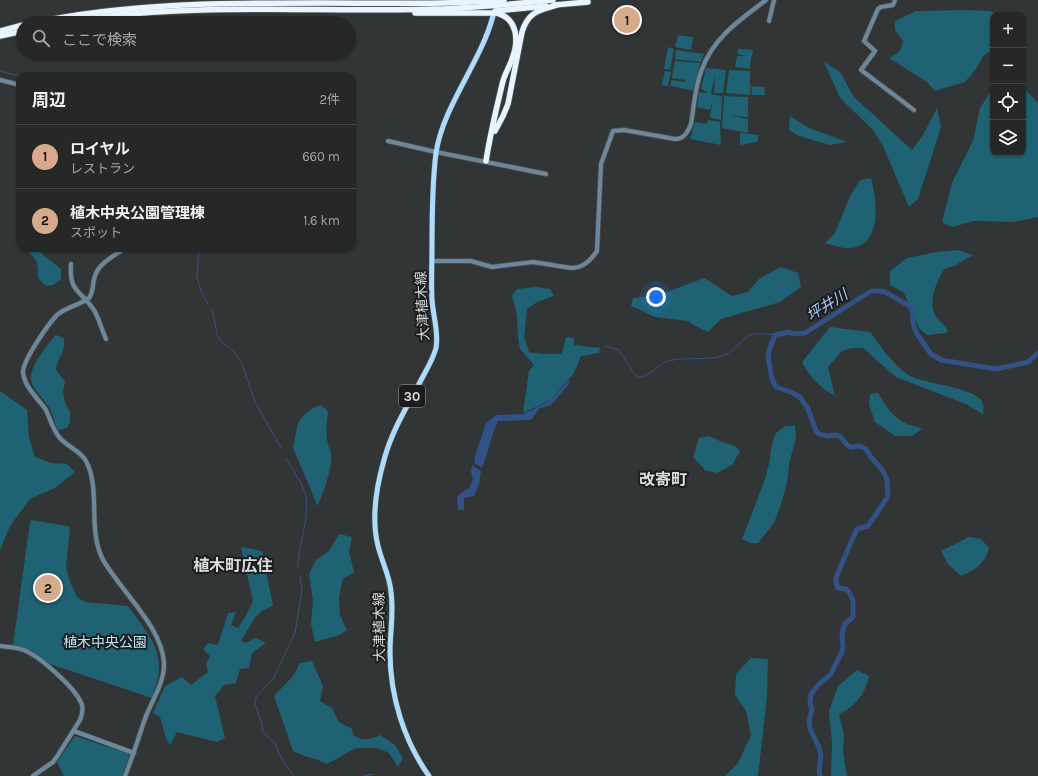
<!DOCTYPE html>
<html lang="ja">
<meta charset="utf-8">
<style>
body{margin:0;font-family:Karla,"Noto Sans JP",sans-serif;background:#2e3030;color:#f1f3f6}
.controls{position:absolute;right:12px;top:12px;display:grid;overflow:hidden;border-radius:8px;box-shadow:0 1px 3px #0004}
.controls button{width:36px;height:36px;display:grid;place-items:center;padding:0;border:0;border-bottom:1px solid #424445;background:#262828;color:#f1f3f6;font:20px sans-serif}
.you{position:absolute;left:656px;top:297px;width:14px;height:14px;margin:-10px;border:3px solid #fff;border-radius:50%;background:#1a73e8;box-shadow:0 0 0 6px #1a73e833}
.badge{display:grid;place-items:center;width:26px;height:26px;border-radius:50%;background:#d6ab8b;color:#111;font-size:13px;font-weight:700}
.pin{position:absolute;translate:-50% -50%;border:2px solid #fff;box-shadow:0 1px 4px #0006}
.list{margin:0;padding:0;list-style:none}
h2{display:flex;justify-content:space-between;align-items:center;height:52px;margin:0;padding:0 16px;font-size:17px}
h2 small{font-size:13px;font-weight:400;color:#a4a6a8}
.list li{display:grid;grid-template-columns:26px 1fr auto;gap:12px;align-items:center;box-sizing:border-box;height:64px;padding:0 16px;border-top:1px solid #424445}
.list b{display:block;font-size:15px;white-space:nowrap}
.list p{margin:0;font-size:13px;white-space:nowrap;color:#a4a6a8}
.list em{font-size:13px;font-style:normal;color:#a4a6a8}
.icon{flex:none;width:22px;height:22px;fill:none;stroke:currentColor;stroke-width:2;stroke-linecap:round;stroke-linejoin:round}
.map{position:relative;flex:none;width:1038px;height:776px;overflow:hidden}
.search{position:absolute;background:#262828;box-shadow:0 1px 3px #0004;left:16px;top:16px;width:340px;height:44px;display:flex;align-items:center;gap:10px;box-sizing:border-box;padding:0 14px;border-radius:22px;color:#a4a6a8;font-size:15px}
.panel{position:absolute;background:#262828;box-shadow:0 1px 3px #0004;left:16px;top:72px;width:340px;height:180px;border-radius:12px}
.map>svg:first-child{display:block}
.green{fill:#1e6273}
.water{fill:#325185}
.lines{fill:none;stroke-linecap:round;stroke-linejoin:round}
.stream{stroke:#325185;stroke-width:1}
.river{stroke:#325185;stroke-width:5}
.tertiary-casing{stroke:#505354;stroke-width:5.5}
.primary-casing{stroke:#505354;stroke-width:6}
.motorway-casing{stroke:#505354;stroke-width:7}
.tertiary{stroke:#6d889b;stroke-width:4}
.primary{stroke:#aedbfa;stroke-width:5}
.motorway{stroke:#e8f5ff;stroke-width:5.5}
.labels{text-anchor:middle;stroke-width:4;stroke-linejoin:round;paint-order:stroke}
.shield{fill:#1b1c1d;stroke:#a0a2a3;stroke-width:1}
.shield-label{font-size:13px;font-weight:bold;fill:#d9dbdc}
.street-label{font-size:14px;fill:#d9dbdc;stroke:#1b1c1d}
.park-label{font-size:14px;fill:#bbe8f5;stroke:#1b1c1d}
.water-label{font-size:15px;font-style:italic;fill:#abc8f8;stroke:#1b1c1d}
.quarter-label{font-size:16px;font-weight:bold;fill:#d9dbdc;stroke:#1b1c1d}
</style>
<div class="map">
<svg width="1038" height="776" viewBox="0 0 1038 776">
<rect width="100%" height="100%" fill="#323536"/>
<!-- green -->
<g class="green">
<path d="M965,10L990,11L1000,15H993V49L983,56L976,69L965,82L935,91L927,82L889,58C898,53 902,51 903,41L895,30V21L916,11Z"/>
<path d="M678,35L693,37L691,50L675,47Z"/>
<path d="M668,47L674,49L670,70L664,69Z"/>
<path d="M738,49L753,50L752,56L751,57L750,69L735,67L737,56H747L737,54Z"/>
<path d="M676,50L704,54L701,62L675,59Z"/>
<path d="M675,61L700,63L694,91L671,86V80L685,82V80L672,78Z"/>
<path d="M824,62L840,72L854,97L912,150L923,135L937,108L941,127L918,199L909,207L883,146L873,130L840,98Z"/>
<path d="M706,68L726,70L723,93H714L715,75L711,94L722,96L721,120L710,118L713,100L710,110L697,107L699,92L709,93L701,89Z"/>
<path d="M729,70L750,71V95L726,93Z"/>
<path d="M665,71L671,72L668,86L662,85Z"/>
<path d="M751,86L764,87L765,95H752Z"/>
<path d="M1023,87L1038,103V217L1014,222L974,221L952,227L942,222L952,183L973,141L980,108L993,88V153H1023Z"/>
<path d="M724,96L748,97V117L730,116L748,119V133L722,128Z"/>
<path d="M790,116L809,128L847,142L830,145L799,136L789,130Z"/>
<path d="M708,120L720,122L721,145L690,139L695,122L707,124Z"/>
<path d="M740,133L759,135L757,142L740,145Z"/>
<path d="M871,178C877,200 883,246 850,248C842,249 833,245 825,243L835,233L850,196L860,180Z"/>
<path d="M22,248H38L42,254L61,269V279L53,285L46,286L38,278C39,261 36,257 22,248Z"/>
<path d="M957,250L973,255L954,266L944,269C937,282 928,299 935,315C938,320 944,325 948,330L946,333L927,335L919,328L908,302L904,293L890,285V271L907,258L936,252Z"/>
<path d="M781,267L798,273L801,287L780,302L721,319L708,332L697,327L688,321L655,317L631,306L633,298L659,295L704,278L732,296L748,292L759,279Z"/>
<path d="M536,287L550,289L554,296L537,302L527,309L524,337L529,352L542,354H562L566,337L574,338V345L600,348L599,353L581,356L574,373L551,400L523,413L529,371L534,365L520,349L518,337L517,315L512,295L517,289Z"/>
<path d="M830,327L870,332C881,347 892,363 907,374C920,384 980,387 983,404C984,407 983,411 983,414L968,405L896,377L863,348H852L842,351L828,367L835,396C820,387 810,378 802,362Z"/>
<path d="M56,335L64,338C66,353 58,356 56,370L65,381L63,391L65,403L70,411V422L67,428L58,430C55,423 53,416 50,409C45,399 31,389 31,378C30,367 48,343 56,335Z"/>
<path d="M0,391L27,410L29,437L35,457L51,463L67,464L75,472L55,488L30,499L10,526L0,550Z"/>
<path d="M878,393C885,405 893,418 907,424C912,426 917,426 922,429L912,436H895L875,422L869,404L870,394Z"/>
<path d="M321,405L328,411C327,422 325,433 328,444C328,447 331,450 331,453C333,465 323,496 317,506L309,485L293,448L298,423L304,415L313,408Z"/>
<path d="M785,426H795L796,438L789,464L787,483L781,504L774,523L758,543H751L742,539L764,482L769,464L771,449L775,434Z"/>
<path d="M709,436L722,442L735,446L740,451L732,465L717,473L705,470L693,457L699,438Z"/>
<path d="M31,520L68,526L70,528L66,567L70,582L77,597L85,602L128,606C141,625 160,644 159,668C159,679 155,689 152,698L47,663C35,654 28,648 13,645L30,522Z"/>
<path d="M339,534L352,537L349,551L354,573L343,578L339,598L340,615L347,630L337,636L315,642L311,624L313,601L309,574L316,560L329,551Z"/>
<path d="M969,537L981,539L989,548C984,565 976,569 961,576L948,564L941,551Z"/>
<path d="M241,547L262,551L273,606L262,611L254,619L241,641L246,643L255,638L266,643L252,653L249,668L240,669L236,683L224,685L215,696L225,738L217,742L177,732L170,745L166,738L160,717L153,713L165,686L182,677L191,685L208,672L206,664L210,656L203,649L208,643L218,645L228,613L236,612L231,625L238,628L245,617L253,601Z"/>
<path d="M751,658L768,659L767,696L758,776H725L738,763L751,735L746,711L735,695L736,674Z"/>
<path d="M312,661L323,686L320,701L332,708L339,722L352,729L353,735C363,741 370,740 380,735L395,745L403,758L398,767L389,753L377,748H356L327,764C316,758 304,757 293,751L274,696L293,676L300,663Z"/>
<path d="M857,670L869,676C866,693 854,708 839,714L844,735L843,751L847,776H831L832,743L829,711L838,686Z"/>
<path d="M75,736L130,754L122,776H64L57,762Z"/>
</g>
<!-- water -->
<g class="water">
<path d="M570,379L569,384L551,405L540,408L531,420L498,421C491,436 488,453 482,468L474,463L475,456L486,423L496,415L523,414L550,401Z"/>
<path d="M472,465L481,471L479,484L474,496L464,498V510H458L457,497L462,492L469,488L473,479L471,472Z"/>
</g>
<g class="lines">
<!-- stream -->
<g class="stream">
<path d="M0,71L20,76"/>
<path d="M199,248L197,277L201,291L208,304"/>
<path d="M212,309L217,334L220,340L234,352L242,364L255,402L281,448"/>
<path d="M606,346L619,350L635,375L641,377C653,374 660,362 673,360C689,357 710,361 725,355C729,353 733,349 737,346C751,331 756,333 775,335"/>
<path d="M286,459C293,470 303,484 306,497C310,521 297,545 298,568"/>
<path d="M294,776L284,763L274,742L263,732L261,721L255,703L256,697L273,679L295,633L302,590L300,576"/>
<path d="M364,776L374,774"/>
</g>
<!-- river -->
<path class="river" d="M820,776L819,771L821,755L819,747L810,729L809,722L812,709L810,703L811,694L818,685L830,675L842,652L843,647L842,635L843,629L845,624L853,617V600L849,592L846,589L838,588L836,583V578L848,549L857,529L868,526L887,498L888,495L887,480L883,471L870,456L866,449L859,446L851,447L847,445L840,436L834,435L827,436L819,434L816,431L808,409L800,397L791,392L776,387L772,379L768,357L770,348L775,335L789,332L792,334L805,333L871,291H879L885,292L910,306L913,314V324L917,334L931,354L941,360L996,369L1028,362L1038,353"/>
<!-- tertiary casing -->
<g class="tertiary-casing">
<g id="tertiary">
<path d="M895,0L893,5L881,7L878,9L864,41L875,51L861,70L914,110"/>
<path d="M769,21L774,0"/>
<path d="M0,80L20,85"/>
<path d="M388,141L436,152L546,174"/>
<path d="M125,248C114,256 99,263 95,276C92,284 94,292 89,298C80,305 66,307 57,315C49,323 23,360 23,372C23,375 25,380 26,383C31,393 40,401 46,410C50,419 53,429 59,437C67,447 80,450 86,461C100,487 89,524 100,553C103,562 109,569 114,576C132,602 161,630 164,662C165,681 153,699 146,716C139,736 133,756 125,776"/>
<path d="M432,261H471L492,267L533,262L571,268C583,268 590,261 597,251L601,164L613,131L624,130L675,139C684,139 688,132 691,124C694,106 695,86 702,69C714,37 740,20 766,0"/>
<path d="M71,264C69,293 80,289 94,310C99,319 102,330 106,339"/>
<path d="M0,646C8,647 17,647 24,650C39,656 77,689 82,705C83,710 82,715 80,720L58,755L53,762L33,776"/>
<path d="M74,731L134,753"/>
</g>
</g>
<!-- primary casing -->
<g class="primary-casing">
<path id="primary" d="M429,776C404,741 390,696 390,652C390,632 394,612 391,592C390,577 382,562 378,546C371,518 376,488 384,460C391,433 406,408 419,384C425,372 433,360 436,348C439,332 433,316 432,300C431,283 432,266 432,248C432,216 432,184 436,153C443,106 481,62 493,16"/>
</g>
<!-- motorway casing -->
<g class="motorway-casing">
<g id="motorway">
<path d="M554,5L588,2"/>
<path d="M495,11L546,6"/>
<path d="M415,13H497C518,19 519,41 512,59C509,68 504,75 502,85C496,110 490,135 486,161"/>
<path d="M33,23C127,3 223,3 319,3C381,3 442,5 504,0"/>
<path d="M59,23C184,1 310,13 436,9C475,8 514,4 553,0"/>
<path d="M0,31L23,25"/>
<path d="M0,36L23,31"/>
<path d="M495,131L503,116L508,104L522,32C528,12 539,10 557,5"/>
</g>
</g>
<!-- tertiary -->
<use href="#tertiary" class="tertiary"/>
<!-- primary -->
<use href="#primary" class="primary"/>
<!-- motorway -->
<use href="#motorway" class="motorway"/>
</g>
<g class="labels">
<!-- shield labels -->
<rect class="shield" x="399" y="385" width="26" height="22" rx="3"/>
<g class="shield-label">
<text x="412" y="401">30</text>
</g>
<!-- street labels -->
<g class="street-label">
<text transform="translate(422 306) rotate(-93)" y="5">大津植木線</text>
<text transform="translate(379 627) rotate(-91)" y="5">大津植木線</text>
</g>
<!-- park labels -->
<g class="park-label">
<text x="105" y="647">植木中央公園</text>
</g>
<!-- water labels -->
<g class="water-label">
<text transform="translate(827 305) rotate(-32)" y="5">坪井川</text>
</g>
<!-- quarter labels -->
<g class="quarter-label">
<text x="663" y="485">改寄町</text>
<text x="233" y="571">植木町広住</text>
</g>
</g>
</svg>
<div class="controls">
<button>+</button>
<button>−</button>
<button><svg class="icon" aria-label="locate" viewBox="0 0 24 24"><circle cx="12" cy="12" r="6"/><path d="M12 2v4M12 18v4M2 12h4M18 12h4"/></svg></button>
<button><svg class="icon" aria-label="layers" viewBox="0 0 24 24"><path d="M12 4l9 5-9 5-9-5zM3 14l9 5 9-5"/></svg></button>
</div>
<div class="you"></div>
<div class="pin badge" style="left:627px;top:20px">1</div>
<div class="pin badge" style="left:48px;top:588px">2</div>
<div class="search"><svg class="icon" aria-label="search" viewBox="0 0 24 24"><circle cx="10" cy="10" r="6"/><path d="M15 15l6 6"/></svg>ここで検索</div>
<section class="panel">
<h2>周辺<small>2件</small></h2>
<ul class="list">
<li><span class="badge">1</span><div><b>ロイヤル</b><p>レストラン</p></div><em>660 m</em></li>
<li><span class="badge">2</span><div><b>植木中央公園管理棟</b><p>スポット</p></div><em>1.6 km</em></li>
</ul>
</section>
</div>
